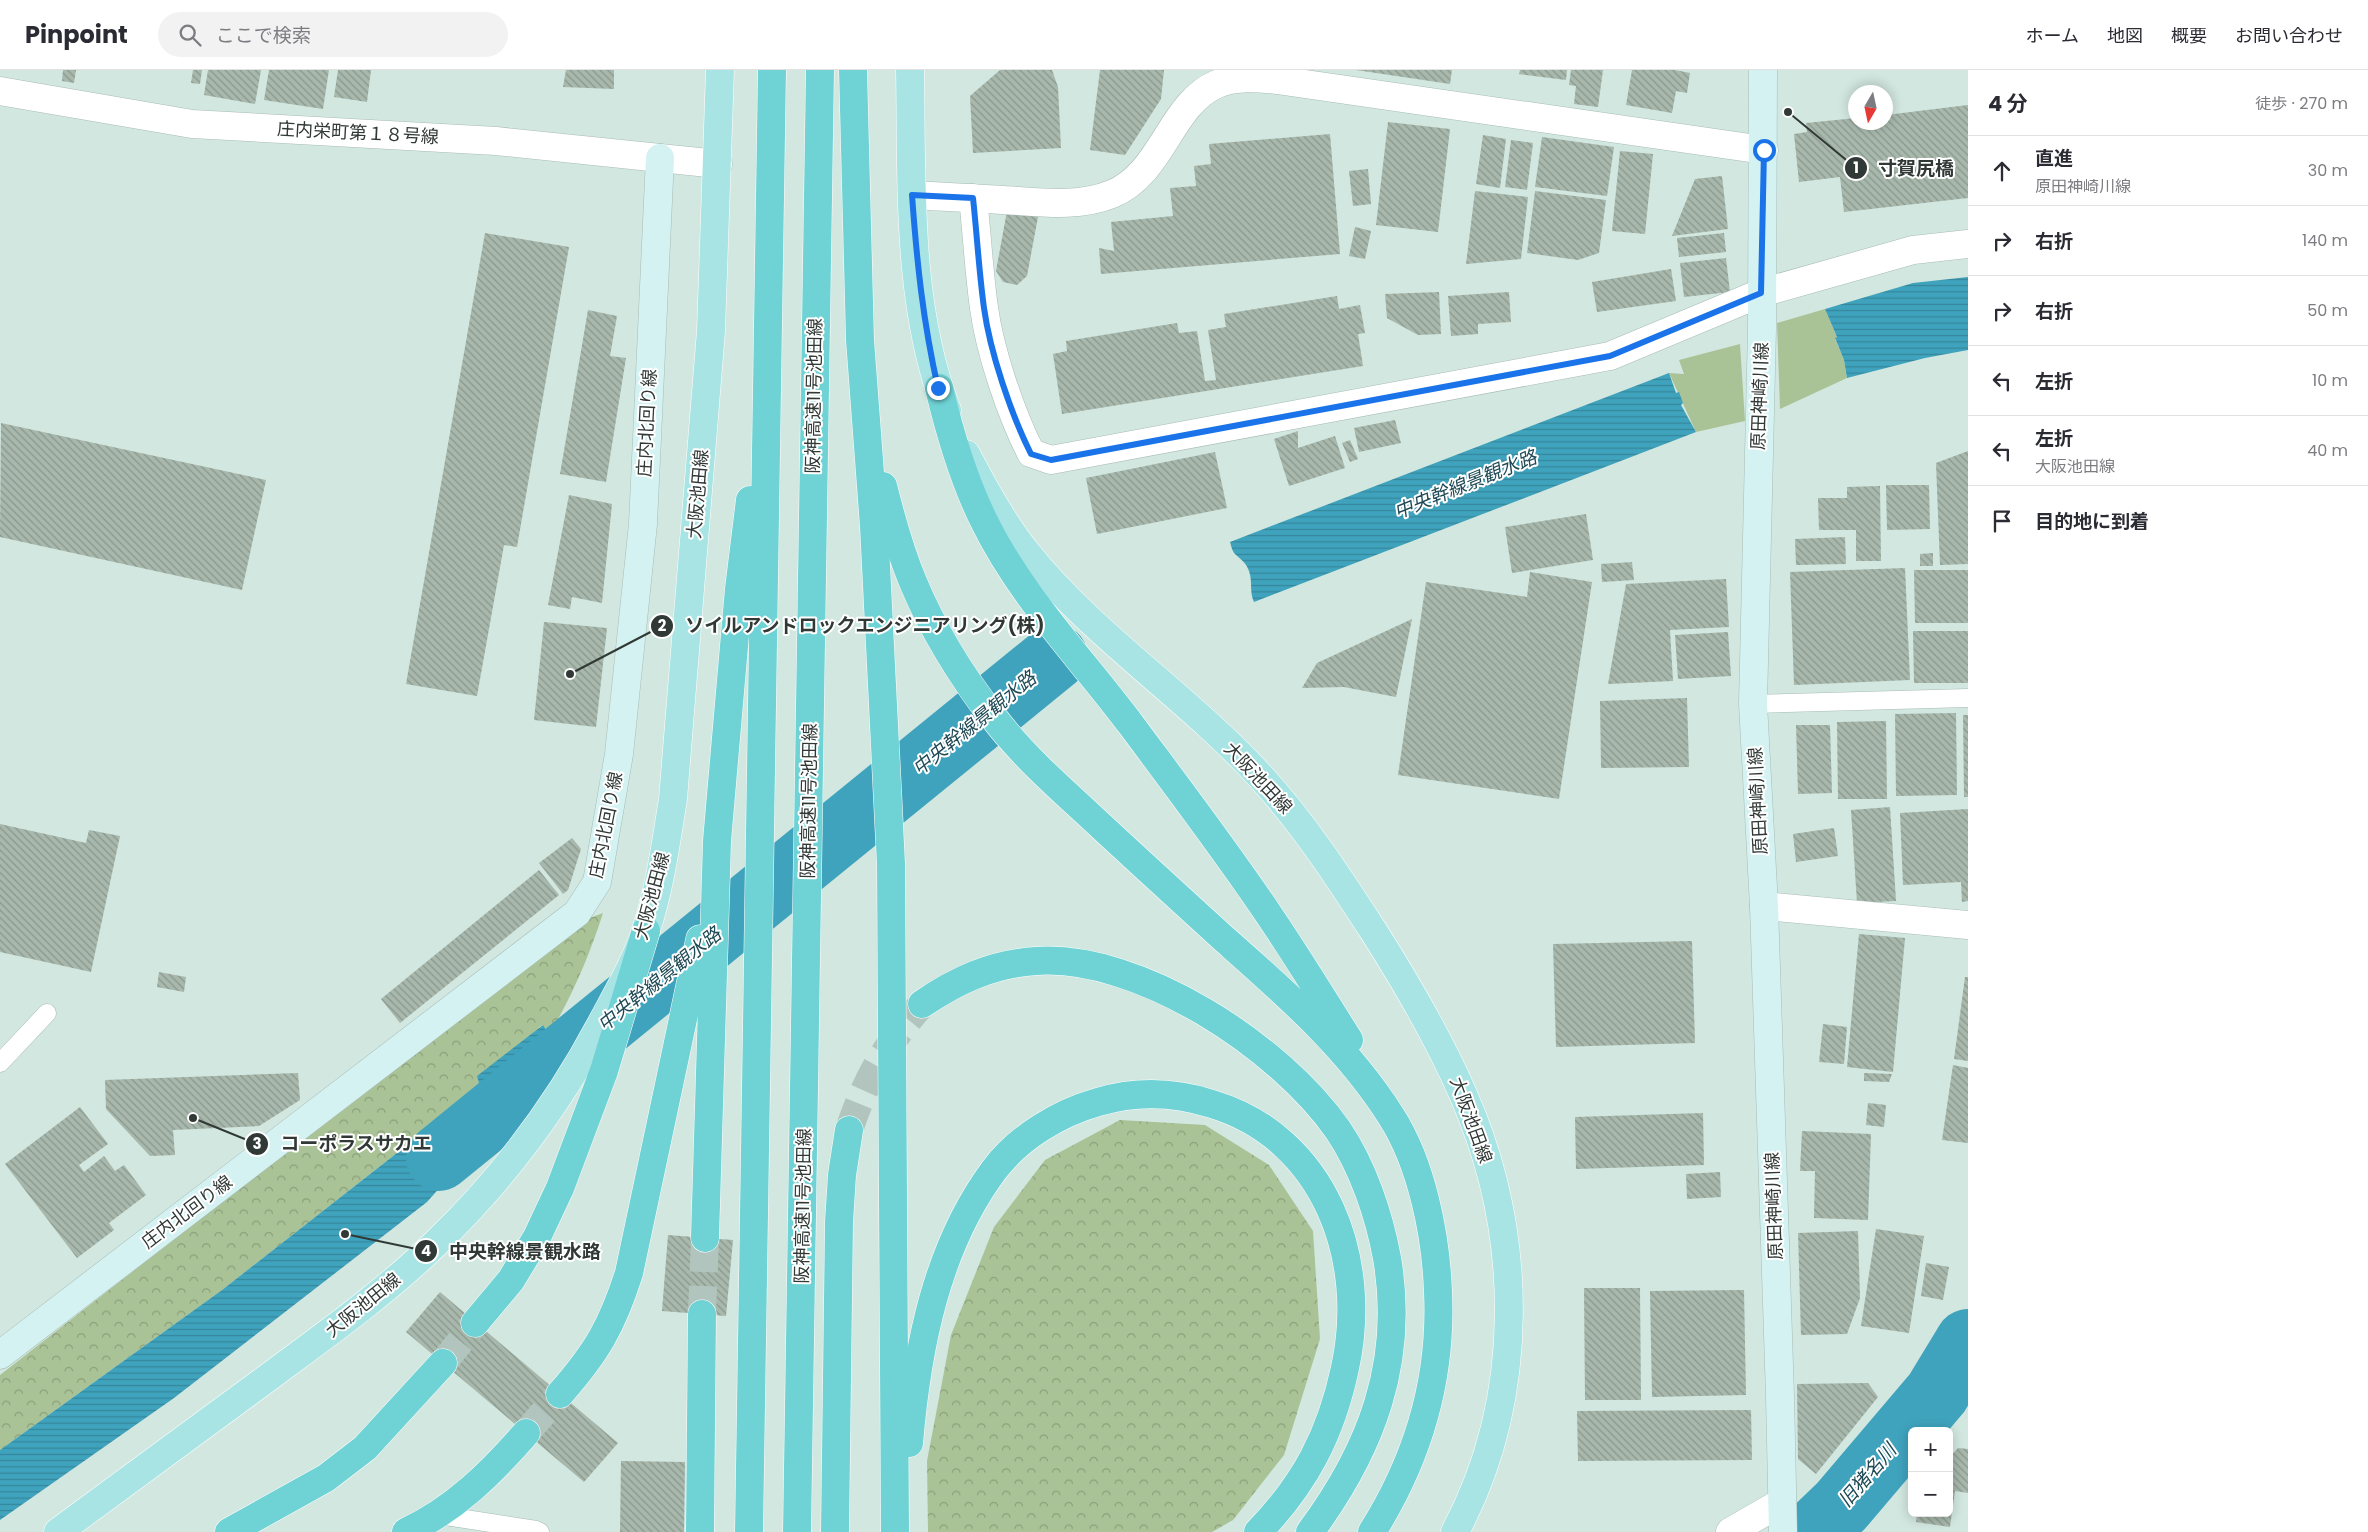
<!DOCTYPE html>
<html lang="ja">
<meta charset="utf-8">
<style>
body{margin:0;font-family:Poppins,"Noto Sans JP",sans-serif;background:#f2f2f3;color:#2b2b33}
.controls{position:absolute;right:15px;bottom:15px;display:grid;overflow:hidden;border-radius:8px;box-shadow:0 2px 12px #0003}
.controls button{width:45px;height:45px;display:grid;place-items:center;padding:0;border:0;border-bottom:1px solid #e1e1e2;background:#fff;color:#2b2b33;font:25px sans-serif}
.compass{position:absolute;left:1848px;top:15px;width:45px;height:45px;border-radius:50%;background:#fff;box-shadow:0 2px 12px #0003;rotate:189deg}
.stop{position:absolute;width:15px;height:15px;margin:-11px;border:4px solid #1a73e8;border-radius:50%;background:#fff}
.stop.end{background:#1a73e8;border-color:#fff;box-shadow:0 1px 5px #0008}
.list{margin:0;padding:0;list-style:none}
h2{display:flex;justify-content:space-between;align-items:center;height:65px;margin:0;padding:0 20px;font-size:21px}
h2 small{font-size:16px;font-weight:400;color:#7c7c81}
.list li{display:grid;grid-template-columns:32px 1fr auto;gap:15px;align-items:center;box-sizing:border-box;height:70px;padding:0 20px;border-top:1px solid #e1e1e2}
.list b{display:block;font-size:19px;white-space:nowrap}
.list p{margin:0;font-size:16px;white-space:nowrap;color:#7c7c81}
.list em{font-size:16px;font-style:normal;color:#7c7c81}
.icon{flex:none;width:28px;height:28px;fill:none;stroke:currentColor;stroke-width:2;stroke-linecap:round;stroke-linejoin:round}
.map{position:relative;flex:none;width:1968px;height:1462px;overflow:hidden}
header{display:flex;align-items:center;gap:30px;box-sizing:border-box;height:70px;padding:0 25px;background:#fff;border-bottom:1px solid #e1e1e2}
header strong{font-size:24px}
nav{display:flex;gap:28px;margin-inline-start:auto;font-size:18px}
.search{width:350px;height:45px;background:#f2f2f3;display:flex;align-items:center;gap:12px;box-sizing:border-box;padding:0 18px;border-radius:28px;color:#7c7c81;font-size:19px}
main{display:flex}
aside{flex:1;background:#fff}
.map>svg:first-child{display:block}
.forest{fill:url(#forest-crowns)}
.garden{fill:#aac396}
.water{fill:url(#water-rules)}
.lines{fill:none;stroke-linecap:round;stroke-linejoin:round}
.river{stroke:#3fa3bd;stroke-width:66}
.building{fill:url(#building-back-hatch)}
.highway-tunnel{stroke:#b2c4be;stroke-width:28;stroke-dasharray:28 14;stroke-linecap:butt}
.lane-casing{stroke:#a8bcb6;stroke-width:19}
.street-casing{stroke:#a8bcb6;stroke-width:29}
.secondary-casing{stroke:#a8bcb6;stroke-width:29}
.primary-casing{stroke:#fff;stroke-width:29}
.highway-casing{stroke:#fff;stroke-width:29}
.lane{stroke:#fff;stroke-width:18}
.street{stroke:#fff;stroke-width:28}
.secondary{stroke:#d4f2f2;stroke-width:28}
.primary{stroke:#a9e4e5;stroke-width:28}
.highway{stroke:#6fd2d4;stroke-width:28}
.route{stroke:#1a73e8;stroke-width:6}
.labels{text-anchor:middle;stroke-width:4;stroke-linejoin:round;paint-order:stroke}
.street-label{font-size:18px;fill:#313936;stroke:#fff}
.water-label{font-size:19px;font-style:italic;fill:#1e4955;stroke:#fff}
.leader{fill:none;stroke:#313936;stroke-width:2}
.callout-dot{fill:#313936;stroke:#fff;stroke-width:2}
.mark-label{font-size:15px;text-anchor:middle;font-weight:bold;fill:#fff}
.callout-label{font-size:19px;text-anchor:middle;font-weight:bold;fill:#313936;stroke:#fff;stroke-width:4;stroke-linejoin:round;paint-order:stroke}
</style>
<header>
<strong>Pinpoint</strong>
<div class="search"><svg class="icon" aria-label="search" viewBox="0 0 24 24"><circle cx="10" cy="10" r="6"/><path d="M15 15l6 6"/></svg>ここで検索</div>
<nav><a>ホーム</a><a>地図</a><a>概要</a><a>お問い合わせ</a></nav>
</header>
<main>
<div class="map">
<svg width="1968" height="1462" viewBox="0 0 1968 1462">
<defs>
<pattern id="forest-crowns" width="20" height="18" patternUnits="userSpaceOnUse" patternTransform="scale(1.25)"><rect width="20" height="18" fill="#aac396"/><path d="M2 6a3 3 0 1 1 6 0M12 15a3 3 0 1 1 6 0" fill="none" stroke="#8b9f7b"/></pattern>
<pattern id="water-rules" width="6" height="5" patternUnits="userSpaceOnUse" patternTransform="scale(1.25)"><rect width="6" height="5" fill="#3fa3bd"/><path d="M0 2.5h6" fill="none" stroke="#35869a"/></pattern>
<pattern id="building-back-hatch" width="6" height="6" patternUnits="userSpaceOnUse" patternTransform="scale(1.25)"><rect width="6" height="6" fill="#a8b8ac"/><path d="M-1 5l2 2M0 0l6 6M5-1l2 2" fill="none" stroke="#89978d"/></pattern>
</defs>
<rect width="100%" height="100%" fill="#d2e7e0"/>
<!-- forest -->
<g class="forest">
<path d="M603,843C589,887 572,926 549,965L542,955L479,1013L476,1021L222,1220L0,1380V1305L582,851Z"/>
<path d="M1120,1050L1205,1055L1269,1095L1313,1161L1320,1269L1284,1385L1233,1450L1212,1462H928L927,1391L951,1265L994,1157L1045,1090Z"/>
</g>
<!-- garden -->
<g class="garden">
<path d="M1825,239L1837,267L1835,269L1844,290L1847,308L1780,339L1777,253Z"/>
<path d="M1740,274L1745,351L1696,362L1669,303L1684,304L1679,290Z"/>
</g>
<!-- water -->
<g class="water">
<path d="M1968,207V280L1925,288L1847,308L1844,290L1835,268L1837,267L1825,239L1913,213Z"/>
<path d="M1669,303L1676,323L1679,322L1683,333L1681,335L1696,362L1254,532C1249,521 1253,513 1249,501C1246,492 1240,489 1235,484C1232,481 1231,475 1230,472Z"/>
<path d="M543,955L549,965L529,1004L474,1079L427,1132L174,1328L0,1450V1380L222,1220L476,1021L479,1013L477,1006Z"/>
</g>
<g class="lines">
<!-- river -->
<g class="river">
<path d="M439,1088L1055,587"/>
<path d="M1814,1462L1841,1436L1937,1323L1968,1272"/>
</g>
</g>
<!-- building -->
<g class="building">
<path d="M63,0H76L74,13L62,11Z"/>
<path d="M193,0H202L200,14L191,13Z"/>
<path d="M208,0H261L255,34L204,25Z"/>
<path d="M269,0H329L323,39L264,30Z"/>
<path d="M338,0H371L367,32L334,27Z"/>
<path d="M566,0H614V19L563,17Z"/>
<path d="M1000,0H1052L1058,17L1061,78L973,83L970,26Z"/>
<path d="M1100,0H1164L1161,29L1125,85L1090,80Z"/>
<path d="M1356,0H1452L1450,14Z"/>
<path d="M1520,0H1567L1566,10L1519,4Z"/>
<path d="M1571,0H1603L1598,37L1574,34L1576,16L1569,15Z"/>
<path d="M1632,0H1675L1690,3L1687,23L1676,21L1672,43L1626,35Z"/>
<path d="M1968,35V128L1844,142L1840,107L1799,112L1794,64L1807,62L1806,53L1856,48V52H1886V45Z"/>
<path d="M1388,52L1450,59L1438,162L1376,155Z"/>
<path d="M1330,64L1340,184L1101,204L1099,178L1114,181L1111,152L1173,146L1170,118L1196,116L1194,96L1211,94L1209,74Z"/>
<path d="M1483,65L1506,69L1500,118L1476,114Z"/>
<path d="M1542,67L1614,77L1607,126L1535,117Z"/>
<path d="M1511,70L1533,73L1527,120L1505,117Z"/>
<path d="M1620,81L1653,84L1645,164L1612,161Z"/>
<path d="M1368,99L1371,134L1353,136L1349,101Z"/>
<path d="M1722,106L1728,159L1672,166L1695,109Z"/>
<path d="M1475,121L1528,127L1521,189L1466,194Z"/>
<path d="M1535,121L1606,130L1599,183L1578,190L1527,183Z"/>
<path d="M1007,141L1038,147L1027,206L1017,215L1003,212L996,201Z"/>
<path d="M1355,157L1371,161L1365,189L1349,186Z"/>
<path d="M485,163L569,177L517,477L504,475L477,626L406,614Z"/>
<path d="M1724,163L1726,182L1679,187L1677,168Z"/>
<path d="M1726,188L1730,222L1684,227L1680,193Z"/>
<path d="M1671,199L1676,231L1597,242L1592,212Z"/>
<path d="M1439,222L1441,264L1418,265L1387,248L1385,224Z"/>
<path d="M1509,222L1511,252L1478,254V264L1451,266L1448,226Z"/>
<path d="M1337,226L1339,239L1360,235L1365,263L1358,264L1363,296L1062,344L1053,284L1067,281L1066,271L1177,253L1179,263L1197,261L1205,311L1216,310L1208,260L1226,257L1224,244Z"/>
<path d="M588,240L617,246L610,286L626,288L606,412L560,404Z"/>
<path d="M1395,350L1401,373L1359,382L1354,358Z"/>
<path d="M1,353L266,410L242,520L0,467Z"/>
<path d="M1298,361V378L1335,366L1345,398L1289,416L1274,369Z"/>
<path d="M1350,370L1358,389L1350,392L1342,373Z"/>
<path d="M1968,381V494L1940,495L1936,393Z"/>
<path d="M1215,382L1227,438L1097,464L1086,408Z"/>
<path d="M1886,415H1929L1930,459L1887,460Z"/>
<path d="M1880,416L1881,491H1856V460H1819L1818,428H1847V417Z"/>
<path d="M569,425L612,434L602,533L572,527L570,539L548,535Z"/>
<path d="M1586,444L1593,490L1512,503L1505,457Z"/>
<path d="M1845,467L1846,494L1796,495L1795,469Z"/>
<path d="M1933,483V496H1920V484Z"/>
<path d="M1632,492L1634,510L1602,512L1601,494Z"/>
<path d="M1905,498L1910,610L1794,615L1790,502Z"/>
<path d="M1914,500H1968V553H1915Z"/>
<path d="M1530,502L1592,512L1559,729L1398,705L1426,512L1527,527Z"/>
<path d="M1726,509L1729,557L1670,560L1673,611L1608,614L1626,514Z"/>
<path d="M1412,549L1396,627L1344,617L1302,618L1317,593Z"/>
<path d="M544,552L607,558L596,657L534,650Z"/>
<path d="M1913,561H1968V613H1914Z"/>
<path d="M1728,562L1731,606L1678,609L1675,565Z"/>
<path d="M1687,628L1689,697L1601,698L1600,631Z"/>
<path d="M1956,643L1957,725L1896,726L1895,644Z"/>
<path d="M1963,645H1968V727H1964Z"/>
<path d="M1886,651L1887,729H1838L1837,652Z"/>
<path d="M1796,655H1830L1832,723L1798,724Z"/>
<path d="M1890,737L1896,831L1857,833L1851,740Z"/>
<path d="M1968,739V831L1962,832L1961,812L1903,815L1900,743Z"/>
<path d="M0,754L86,773L89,760L120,766L91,902L0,882Z"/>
<path d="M1834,758L1838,786L1796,792L1793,764Z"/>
<path d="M572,768L581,779L568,820L563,824L539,793Z"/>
<path d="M539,800L559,825L400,953L381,929Z"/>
<path d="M1859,864L1905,868L1893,1002L1847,997Z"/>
<path d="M1692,871L1695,973L1556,977L1553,874Z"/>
<path d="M159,902L186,907L184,922L157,917Z"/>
<path d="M1965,907H1968V991L1954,989Z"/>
<path d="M1823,954L1847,957L1844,994L1819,992Z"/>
<path d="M1953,995L1968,998V1073L1942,1070Z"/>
<path d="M298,1003L300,1030L259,1056L173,1060L175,1085L150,1086L106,1039L105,1010Z"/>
<path d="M1864,1003L1892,1004L1889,1012L1864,1011Z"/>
<path d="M1868,1033L1886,1035L1884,1057L1866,1055Z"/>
<path d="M80,1037L108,1074L79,1095L84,1102L104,1086L115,1101L124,1095L146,1125L109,1153L114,1160L77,1188L5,1094Z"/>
<path d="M1703,1043L1704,1095L1576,1099L1575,1047Z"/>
<path d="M1802,1061L1871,1064L1868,1150L1814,1148L1815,1101H1800Z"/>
<path d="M1720,1102L1721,1127L1687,1129L1686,1104Z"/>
<path d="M1876,1159L1924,1166L1909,1263L1861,1256Z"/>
<path d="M1858,1161L1860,1228L1847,1264L1801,1265L1798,1163Z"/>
<path d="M668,1165L733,1170L726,1246L662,1241Z"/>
<path d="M1926,1193L1949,1197L1943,1230L1921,1226Z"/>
<path d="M1584,1218H1640L1641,1330H1585Z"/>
<path d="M1744,1220L1746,1325L1652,1327L1650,1221Z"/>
<path d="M440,1222L618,1373L584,1412L406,1262Z"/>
<path d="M1868,1313L1878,1327L1816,1404L1798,1389L1797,1314Z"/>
<path d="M1751,1340L1752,1390L1578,1391L1577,1341Z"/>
<path d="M1958,1378L1968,1379V1423L1955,1421L1950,1457L1916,1452L1917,1443H1949V1388Z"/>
<path d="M621,1391L685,1392L684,1462H620Z"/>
</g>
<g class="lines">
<!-- highway-tunnel -->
<g class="highway-tunnel">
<path d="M849,1060C867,1007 885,976 922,934"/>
<path d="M702,1244L705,1168"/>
<path d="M443,1293L475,1253"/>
<path d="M526,1363L560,1324"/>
</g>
<!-- lane casing -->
<g class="lane-casing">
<g id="lane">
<path d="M1753,634L1968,628"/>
<path d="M0,993L47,943"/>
<path d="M439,1445L536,1460L540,1462"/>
</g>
</g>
<!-- street casing -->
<g class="street-casing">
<g id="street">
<path d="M0,21L192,54L496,71L718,94"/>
<path d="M913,125C943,127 973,128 1003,130C1040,132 1077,138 1112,124C1163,103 1170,34 1217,14C1236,6 1258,8 1277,10L1764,80"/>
<path d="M973,128C977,165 979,202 984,238C990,282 1011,344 1031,383L1051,390L1610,286L1761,223L1913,180L1968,174"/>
<path d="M1764,836L1968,855"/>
<path d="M1730,1462L1782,1432"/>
</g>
</g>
<!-- secondary casing -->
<g class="secondary-casing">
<g id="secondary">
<path d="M1763,0L1762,259L1753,634L1764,836L1780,1326L1783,1462"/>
<path d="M0,1285L577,843L597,812L619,684L643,454L660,88"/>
</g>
</g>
<!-- primary casing -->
<g class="primary-casing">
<g id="primary">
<path d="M910,0C912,110 906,235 947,340"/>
<path d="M966,384C983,417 1002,452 1026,482C1093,566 1189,628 1261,707C1304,754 1339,808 1374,862C1407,914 1438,967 1463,1024C1524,1162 1527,1327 1455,1462"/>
<path d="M58,1462C126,1412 194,1362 262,1312C321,1268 381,1226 434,1175C500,1112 558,1035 601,954C617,924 636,892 646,860C660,818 666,772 673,729L711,261L720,0"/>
</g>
</g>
<!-- highway casing -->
<g class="highway-casing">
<g id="highway">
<path d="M853,0L860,270L874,456L891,794L895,1462"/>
<path d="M939,318C950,364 963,409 984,451C1021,527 1082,589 1132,656C1178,718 1226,781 1269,845C1297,886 1323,929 1349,970"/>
<path d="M883,416C891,448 900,481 913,512C933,560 962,607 994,648C1021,683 1054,713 1087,743C1132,785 1177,826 1222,867C1284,922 1347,976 1391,1046C1422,1094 1436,1166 1438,1222C1442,1308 1418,1389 1372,1462"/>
<path d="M922,934C957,910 992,894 1036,891C1140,884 1280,977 1338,1060C1363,1097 1379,1145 1387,1188C1405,1292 1371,1380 1310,1462"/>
<path d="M705,1168L717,771L739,519L750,430"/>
<path d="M475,1253L511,1210L537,1167L560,1118L604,1001L646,861"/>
<path d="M560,1324C597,1282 612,1256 629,1203L700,869"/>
<path d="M909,1373C917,1279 936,1178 994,1100C1019,1067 1059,1043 1098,1032C1135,1021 1175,1022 1212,1034C1325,1068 1369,1189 1345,1298C1331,1364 1305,1414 1258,1462"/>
<path d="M229,1462L326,1408L365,1378L443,1293"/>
<path d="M406,1462C455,1439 491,1403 526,1363"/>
<path d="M700,1462L702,1244"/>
<path d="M749,1462L772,0"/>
<path d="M797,1462L820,0"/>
<path d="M835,1462L839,1152L842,1105L849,1060"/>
</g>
</g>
<!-- lane -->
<use href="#lane" class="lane"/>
<!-- street -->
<use href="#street" class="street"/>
<!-- secondary -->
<use href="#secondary" class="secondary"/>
<!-- primary -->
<use href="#primary" class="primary"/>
<!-- highway -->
<use href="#highway" class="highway"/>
</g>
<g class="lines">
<!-- route -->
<path class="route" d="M938,318C923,251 917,194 912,125L973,128C977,165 979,202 984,238C990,282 1011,344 1031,384L1051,390L1610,286L1761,223L1764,80"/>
</g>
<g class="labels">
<!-- street labels -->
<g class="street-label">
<text transform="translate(358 63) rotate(3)" y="6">庄内栄町第１８号線</text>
<text transform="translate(814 326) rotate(-89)" y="6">阪神高速11号池田線</text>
<text transform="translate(1760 326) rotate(-88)" y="6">原田神崎川線</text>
<text transform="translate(647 353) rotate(-87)" y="6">庄内北回り線</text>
<text transform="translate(698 424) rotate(-85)" y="6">大阪池田線</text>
<text transform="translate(1258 708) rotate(47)" y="6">大阪池田線</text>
<text transform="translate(809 731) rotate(-89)" y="6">阪神高速11号池田線</text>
<text transform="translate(1758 731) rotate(-93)" y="6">原田神崎川線</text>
<text transform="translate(606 755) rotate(-79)" y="6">庄内北回り線</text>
<text transform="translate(652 826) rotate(-75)" y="6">大阪池田線</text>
<text transform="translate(1471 1050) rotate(70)" y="6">大阪池田線</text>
<text transform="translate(803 1136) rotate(-89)" y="6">阪神高速11号池田線</text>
<text transform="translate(1774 1136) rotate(-92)" y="6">原田神崎川線</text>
<text transform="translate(187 1142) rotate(-37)" y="6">庄内北回り線</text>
<text transform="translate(363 1235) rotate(-39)" y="6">大阪池田線</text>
</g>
<!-- water labels -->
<g class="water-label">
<text transform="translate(1465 414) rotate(-22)" y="7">中央幹線景観水路</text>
<text transform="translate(974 653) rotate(-39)" y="7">中央幹線景観水路</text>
<text transform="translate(659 909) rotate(-39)" y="7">中央幹線景観水路</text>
<text transform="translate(1867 1405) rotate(-49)" y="7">旧猪名川</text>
</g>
</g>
<!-- callouts -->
<path class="leader" d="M1788 42L1856 98M570 604L662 556M193 1048L257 1074M345 1164L426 1181"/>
<g class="callout-dot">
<circle cx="1788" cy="42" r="5"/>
<circle cx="570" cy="604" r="5"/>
<circle cx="193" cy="1048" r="5"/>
<circle cx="345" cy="1164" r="5"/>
<circle cx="1856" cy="98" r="12"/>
<circle cx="662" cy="556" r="12"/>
<circle cx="257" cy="1074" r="12"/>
<circle cx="426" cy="1181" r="12"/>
</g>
<g class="mark-label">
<text x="1856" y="103">1</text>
<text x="662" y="561">2</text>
<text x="257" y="1079">3</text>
<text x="426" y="1186">4</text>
</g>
<g class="callout-label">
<text x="1916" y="105">寸賀尻橋</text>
<text x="865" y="562">ソイルアンドロックエンジニアリング(株)</text>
<text x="356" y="1080">コーポラスサカエ</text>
<text x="525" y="1188">中央幹線景観水路</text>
</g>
</svg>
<div class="controls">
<button>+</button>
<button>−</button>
</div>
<svg class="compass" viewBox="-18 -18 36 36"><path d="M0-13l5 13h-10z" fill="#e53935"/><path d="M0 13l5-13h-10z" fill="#7c7c81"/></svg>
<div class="stop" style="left:1764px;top:80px"></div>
<div class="stop end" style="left:938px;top:318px"></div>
</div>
<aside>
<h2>4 分<small>徒歩 · 270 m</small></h2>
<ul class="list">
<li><svg class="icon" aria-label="ahead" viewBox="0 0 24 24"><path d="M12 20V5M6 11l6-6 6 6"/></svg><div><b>直進</b><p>原田神崎川線</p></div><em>30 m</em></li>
<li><svg class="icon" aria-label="right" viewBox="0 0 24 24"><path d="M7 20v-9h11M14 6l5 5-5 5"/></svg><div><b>右折</b></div><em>140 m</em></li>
<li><svg class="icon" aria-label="right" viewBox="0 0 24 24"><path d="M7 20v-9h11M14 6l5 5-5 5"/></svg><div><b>右折</b></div><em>50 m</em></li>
<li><svg class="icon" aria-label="left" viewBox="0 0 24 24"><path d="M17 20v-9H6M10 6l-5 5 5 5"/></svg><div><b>左折</b></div><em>10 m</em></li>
<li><svg class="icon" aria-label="left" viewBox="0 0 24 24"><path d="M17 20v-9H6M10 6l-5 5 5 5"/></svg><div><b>左折</b><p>大阪池田線</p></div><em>40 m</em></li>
<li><svg class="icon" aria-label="arrive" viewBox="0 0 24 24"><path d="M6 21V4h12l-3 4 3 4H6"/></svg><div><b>目的地に到着</b></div></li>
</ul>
</aside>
</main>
